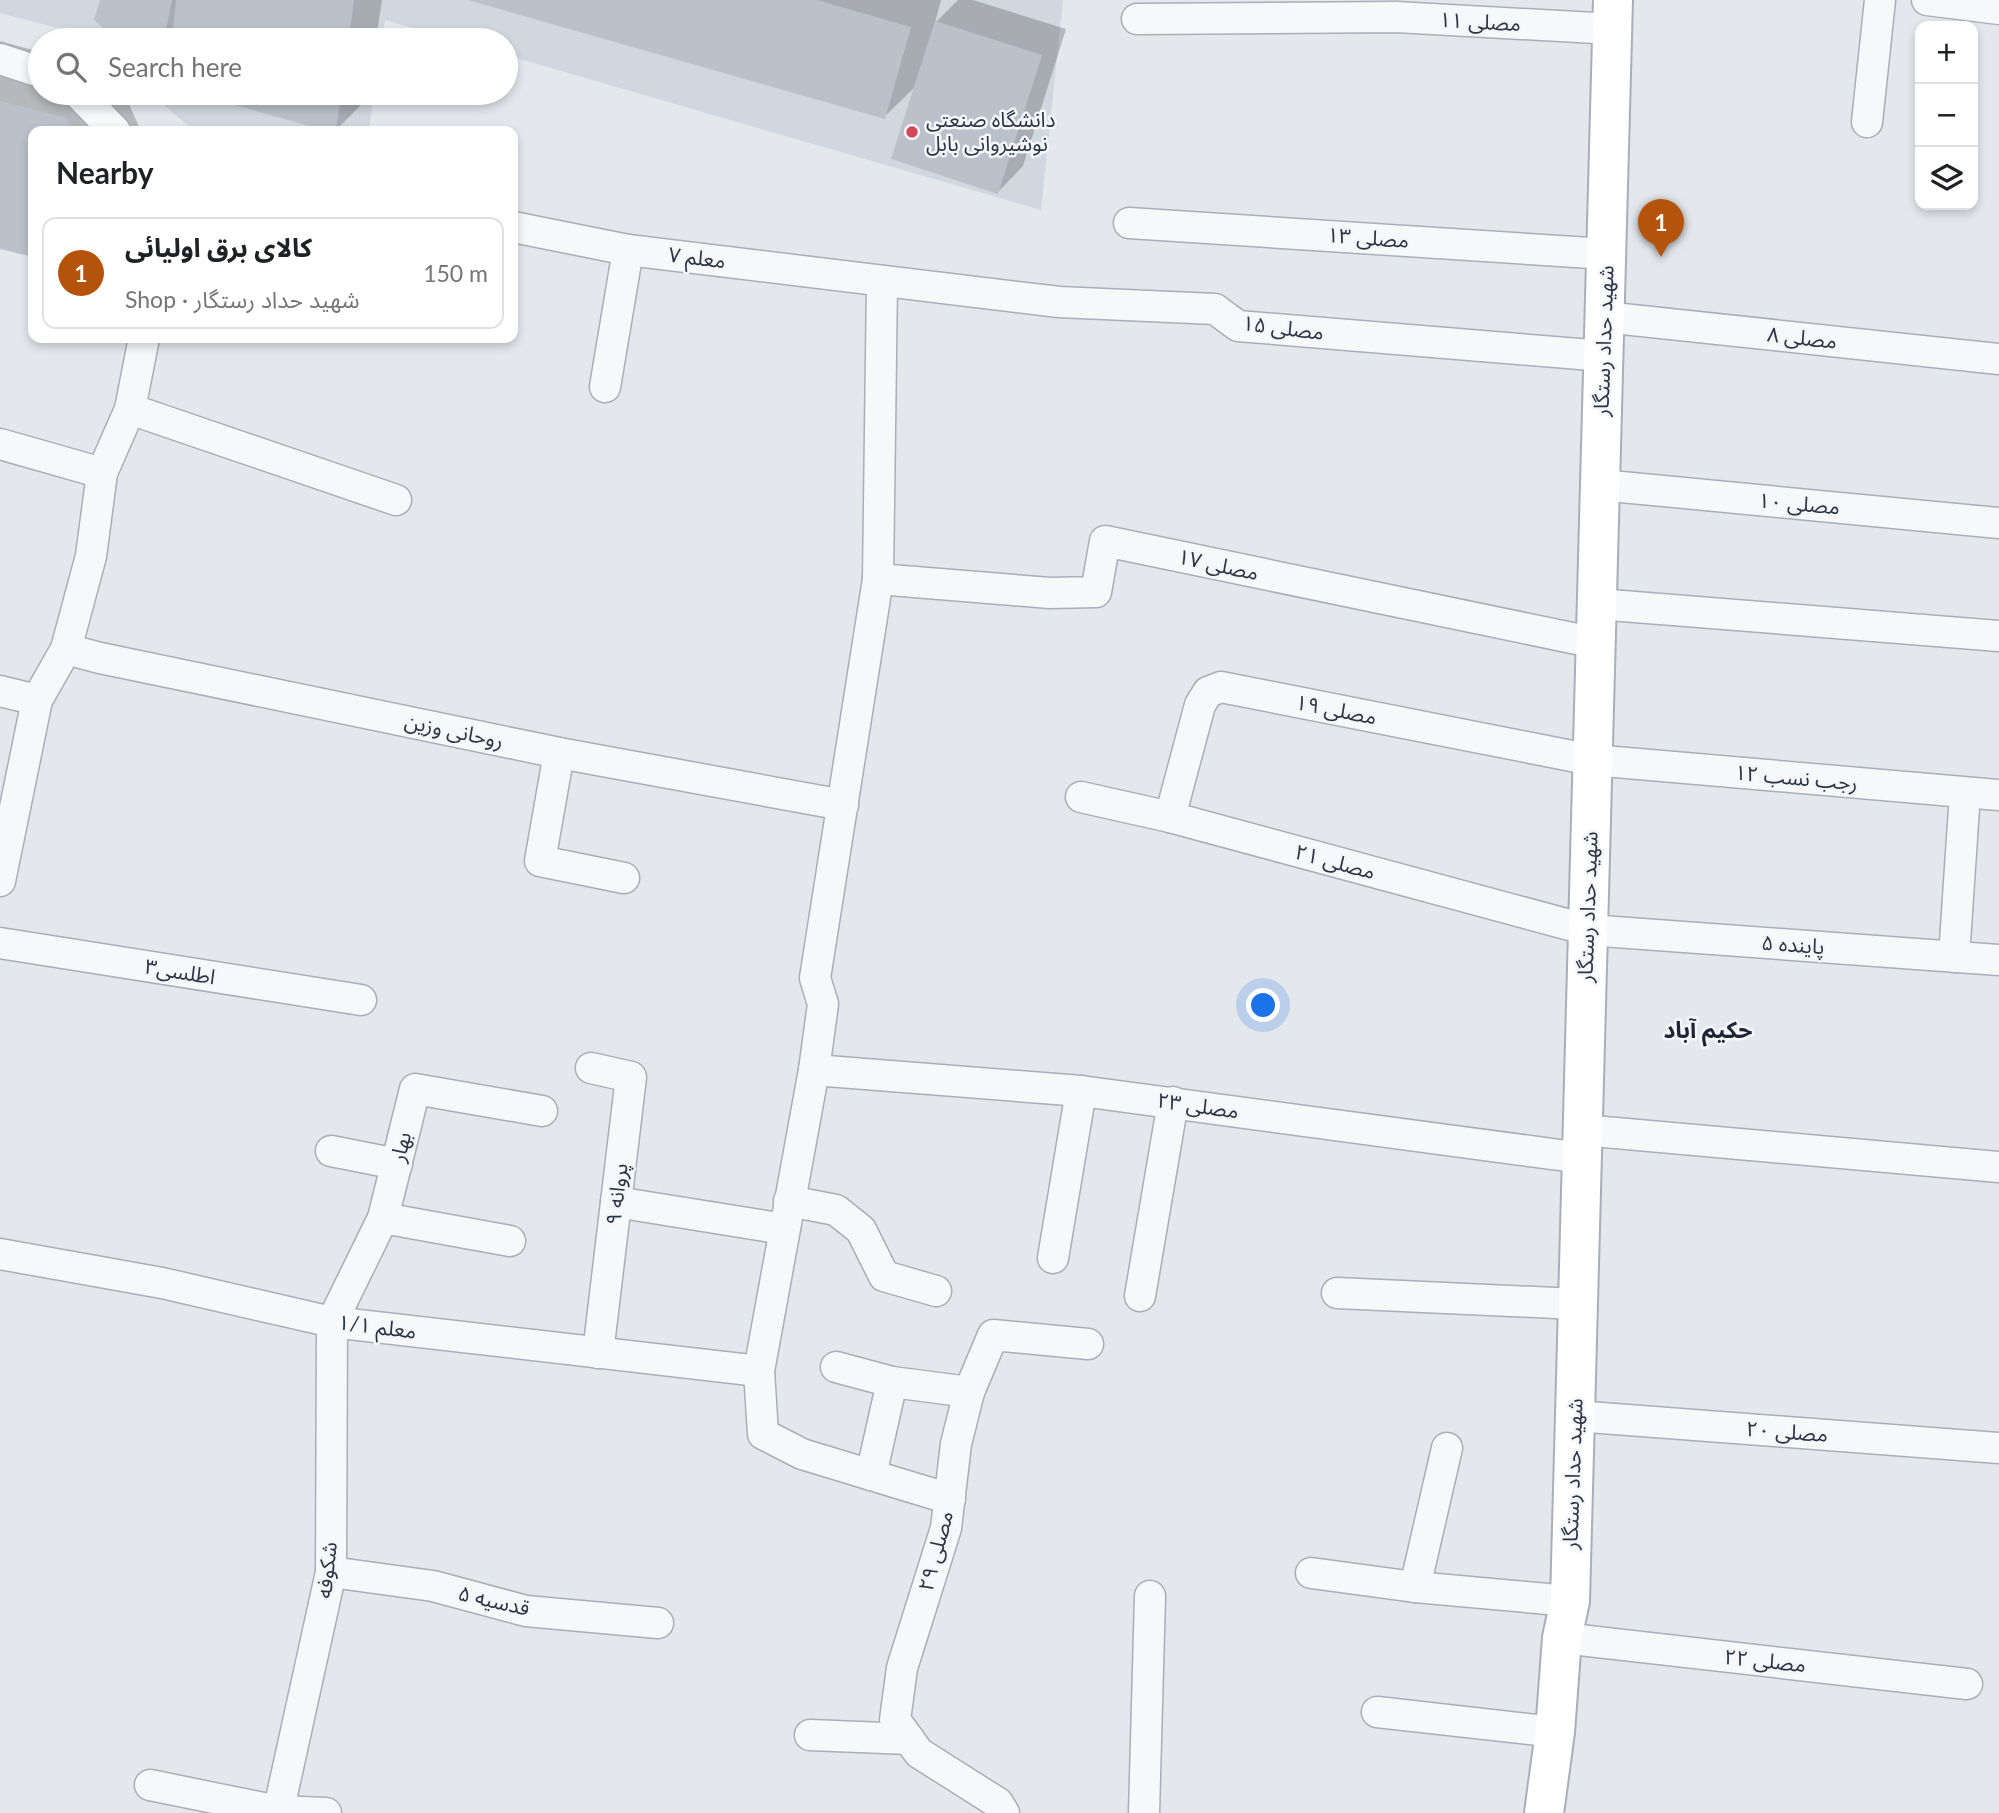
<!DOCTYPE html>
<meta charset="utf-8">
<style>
body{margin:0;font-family:Lato,"Noto Sans Arabic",sans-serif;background:#f6f6f6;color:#202124}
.controls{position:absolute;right:21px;top:21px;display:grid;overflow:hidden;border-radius:14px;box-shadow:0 4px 10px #0003}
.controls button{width:63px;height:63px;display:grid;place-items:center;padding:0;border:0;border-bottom:2px solid #e0e0e0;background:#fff;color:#202124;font:35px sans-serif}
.you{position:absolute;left:1264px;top:1006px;width:24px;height:24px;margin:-18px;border:5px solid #fff;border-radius:50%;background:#1a73e8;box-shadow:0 0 0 10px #1a73e833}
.badge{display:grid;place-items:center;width:46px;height:46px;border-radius:50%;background:#b45309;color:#fff;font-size:23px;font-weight:700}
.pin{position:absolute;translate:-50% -58px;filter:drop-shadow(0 2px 4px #0008)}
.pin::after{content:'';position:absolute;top:37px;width:24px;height:21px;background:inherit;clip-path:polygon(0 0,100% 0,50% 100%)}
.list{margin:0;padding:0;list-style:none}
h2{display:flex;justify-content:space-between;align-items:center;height:91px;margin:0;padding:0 28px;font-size:30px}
h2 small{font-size:23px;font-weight:400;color:#757577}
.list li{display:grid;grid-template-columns:46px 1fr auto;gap:21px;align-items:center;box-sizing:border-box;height:112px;margin:0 14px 14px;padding:0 14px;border:2px solid #e0e0e0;border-radius:14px}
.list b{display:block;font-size:26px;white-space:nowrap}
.list p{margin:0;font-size:23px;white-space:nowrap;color:#757577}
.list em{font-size:23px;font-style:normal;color:#757577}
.icon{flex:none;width:38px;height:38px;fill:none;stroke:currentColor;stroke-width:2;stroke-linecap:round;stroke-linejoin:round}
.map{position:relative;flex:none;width:1999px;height:1813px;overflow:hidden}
.search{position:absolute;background:#fff;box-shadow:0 4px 10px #0003;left:28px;top:28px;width:490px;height:77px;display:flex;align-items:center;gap:18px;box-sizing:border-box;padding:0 24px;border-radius:38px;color:#757577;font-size:26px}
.panel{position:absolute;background:#fff;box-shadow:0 4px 10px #0003;left:28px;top:126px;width:490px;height:217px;border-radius:14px}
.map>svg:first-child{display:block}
.built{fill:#d2d6de}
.shadow{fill:#0003}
.building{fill:#bbc0ca}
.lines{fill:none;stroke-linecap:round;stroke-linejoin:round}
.street-casing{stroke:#a9aeb7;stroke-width:33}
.secondary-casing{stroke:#a9aeb7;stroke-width:42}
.street{stroke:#f7f8fa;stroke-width:30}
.secondary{stroke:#fff;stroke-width:38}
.poi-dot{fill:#d1495b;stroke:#f4f6f9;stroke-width:2.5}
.labels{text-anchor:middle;stroke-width:5;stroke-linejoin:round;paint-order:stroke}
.street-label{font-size:21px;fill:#2b3445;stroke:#f4f6f9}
.poi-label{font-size:21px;fill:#2b3445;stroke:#f4f6f9;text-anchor:start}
.neighbourhood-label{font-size:23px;font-weight:bold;fill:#1d2536;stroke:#f4f6f9}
</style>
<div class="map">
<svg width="1999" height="1813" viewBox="0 0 1999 1813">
<rect width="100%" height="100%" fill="#e4e7ec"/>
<!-- built -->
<g class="built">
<path d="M0,0H1063L1041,210L506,55V40H454L385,20L382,40H104L0,13Z"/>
<path d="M149,93H374L369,131H195Z"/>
</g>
<!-- shadow -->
<g class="shadow">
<path d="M101,0H382L376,40H119L96,19Z"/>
<path d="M472,0H941L935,23L958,0H973L1066,29L1023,166L998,192L916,86L884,117Z"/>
<path d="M0,41L40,52V93H124L141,131H33V255L0,247Z"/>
<path d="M195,93H369L368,98L335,131Z"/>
</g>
<!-- building -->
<g class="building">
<path d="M100,0H172L164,40H116L94,20Z"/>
<path d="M176,0H354L349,40H172Z"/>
<path d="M468,0H817L911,27L885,119Z"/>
<path d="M935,21L1042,55L998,194L891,159Z"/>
<path d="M192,93H341L336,131H327Z"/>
<path d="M0,101L67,118L72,131H33V257L0,249Z"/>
</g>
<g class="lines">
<!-- street casing -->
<g class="street-casing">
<g id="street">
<path d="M1927,0L1999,9"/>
<path d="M1137,19L1396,17L1613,29"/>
<path d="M0,59L40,72"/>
<path d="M78,93L115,131"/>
<path d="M1867,122L1880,0"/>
<path d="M1129,223L1606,254"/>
<path d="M513,227L628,250L1059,302L1215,309L1238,326L1604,356"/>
<path d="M882,281L878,579L815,978L823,1004L814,1070L759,1371L763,1434L802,1454L950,1499"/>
<path d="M1604,317L1999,359"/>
<path d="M605,387L628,250"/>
<path d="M130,409L396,500"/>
<path d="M0,444L102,473"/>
<path d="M1600,485L1999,523"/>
<path d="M878,579L1050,593L1096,592L1105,541L1596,643"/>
<path d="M1597,604L1999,636"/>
<path d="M66,649L100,658L559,753L843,805"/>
<path d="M0,691L37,700"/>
<path d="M559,753L540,861L624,878"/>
<path d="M1081,797L1170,817L1588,930L1999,960"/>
<path d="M1170,817L1200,705L1208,692L1221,687L1592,760L1999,795"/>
<path d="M0,881L37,700L66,649L91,556L102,473L130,409L144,338"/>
<path d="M0,943L361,1000"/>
<path d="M1954,957L1965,793"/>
<path d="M591,1068L631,1077L598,1353"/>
<path d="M814,1070L1081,1091L1582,1158"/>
<path d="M1582,1130L1999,1167"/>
<path d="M331,1151L397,1164"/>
<path d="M789,1201L836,1210L861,1230L884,1276L936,1291"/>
<path d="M616,1202L784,1229"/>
<path d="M383,1218L510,1241"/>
<path d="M0,1254L162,1283L332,1322L759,1371"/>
<path d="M1053,1258L1081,1091"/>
<path d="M1337,1293L1577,1304"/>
<path d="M1140,1296L1173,1102"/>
<path d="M836,1367L892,1382L969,1392"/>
<path d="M1575,1416L1999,1448"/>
<path d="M871,1475L892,1382"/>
<path d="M331,1572L433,1586L526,1611L658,1623"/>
<path d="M1311,1573L1415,1587L1570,1601"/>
<path d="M1415,1587L1447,1448"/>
<path d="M1562,1638L1967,1684"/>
<path d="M1377,1712L1555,1732"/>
<path d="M810,1735L909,1739"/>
<path d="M150,1785L278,1811L326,1813"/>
<path d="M278,1813L331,1572L332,1322L383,1218L415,1089L542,1111"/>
<path d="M1004,1813L998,1803L919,1753L895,1720L902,1668L946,1528L956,1444L969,1392L993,1335L1088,1344"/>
<path d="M1144,1813L1150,1596"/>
</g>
</g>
<!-- secondary casing -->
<g class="secondary-casing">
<path id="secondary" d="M1544,1813L1555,1732L1562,1638L1570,1601L1613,0"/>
</g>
<!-- street -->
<use href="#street" class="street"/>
<!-- secondary -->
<use href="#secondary" class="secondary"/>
</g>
<!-- markers -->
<circle class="poi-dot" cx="912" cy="132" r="7"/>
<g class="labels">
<!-- street labels -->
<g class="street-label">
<text transform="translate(1480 22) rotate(3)" y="7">مصلی ۱۱</text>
<text transform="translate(1368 238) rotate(4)" y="7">مصلی ۱۳</text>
<text transform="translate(697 258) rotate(7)" y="7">معلم ۷</text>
<text transform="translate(1283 328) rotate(7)" y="7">مصلی ۱۵</text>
<text transform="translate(1802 338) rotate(6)" y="7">مصلی ۸</text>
<text transform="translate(1604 341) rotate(-88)" y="7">شهید حداد رستگار</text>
<text transform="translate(1799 504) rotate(5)" y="7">مصلی ۱۰</text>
<text transform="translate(1218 565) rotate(12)" y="7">مصلی ۱۷</text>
<text transform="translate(1336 710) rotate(11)" y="7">مصلی ۱۹</text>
<text transform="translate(454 731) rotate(12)" y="7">روحانی وزین</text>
<text transform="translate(1796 778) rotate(5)" y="7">رجب نسب ۱۲</text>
<text transform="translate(1335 862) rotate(15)" y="7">مصلی ۲۱</text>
<text transform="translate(1588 907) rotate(-88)" y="7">شهید حداد رستگار</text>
<text transform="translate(1793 945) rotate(4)" y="7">پاینده ۵</text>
<text transform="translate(180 972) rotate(9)" y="7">اطلسی۳</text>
<text transform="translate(1198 1106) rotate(8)" y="7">مصلی ۲۳</text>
<text transform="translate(401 1147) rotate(-76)" y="7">بهار</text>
<text transform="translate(617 1194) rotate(-83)" y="7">پروانه ۹</text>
<text transform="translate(377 1327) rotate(7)" y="7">معلم ۱/۱</text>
<text transform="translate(1787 1432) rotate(4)" y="7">مصلی ۲۰</text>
<text transform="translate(1573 1474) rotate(-88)" y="7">شهید حداد رستگار</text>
<text transform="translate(936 1551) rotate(-75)" y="7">مصلی ۲۹</text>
<text transform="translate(327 1570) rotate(-84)" y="7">شکوفه</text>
<text transform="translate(494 1601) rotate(13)" y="7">قدسیه ۵</text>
<text transform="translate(1765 1661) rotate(6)" y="7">مصلی ۲۲</text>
</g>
<!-- poi labels -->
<g class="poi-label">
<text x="926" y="127">دانشگاه صنعتی<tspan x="926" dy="24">نوشیروانی بابل</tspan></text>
</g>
<!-- neighbourhood labels -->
<g class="neighbourhood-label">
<text x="1708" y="1038">حکیم آباد</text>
</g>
</g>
</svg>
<div class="controls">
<button>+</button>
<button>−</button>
<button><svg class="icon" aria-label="layers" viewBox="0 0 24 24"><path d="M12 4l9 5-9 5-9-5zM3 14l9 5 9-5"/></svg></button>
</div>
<div class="you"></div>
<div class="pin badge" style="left:1661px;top:257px">1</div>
<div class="search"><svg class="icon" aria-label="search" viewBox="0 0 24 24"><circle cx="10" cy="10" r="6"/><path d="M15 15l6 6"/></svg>Search here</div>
<section class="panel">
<h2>Nearby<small></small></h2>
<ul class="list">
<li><span class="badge">1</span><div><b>کالای برق اولیائی</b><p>Shop · شهید حداد رستگار</p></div><em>150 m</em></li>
</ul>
</section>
</div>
